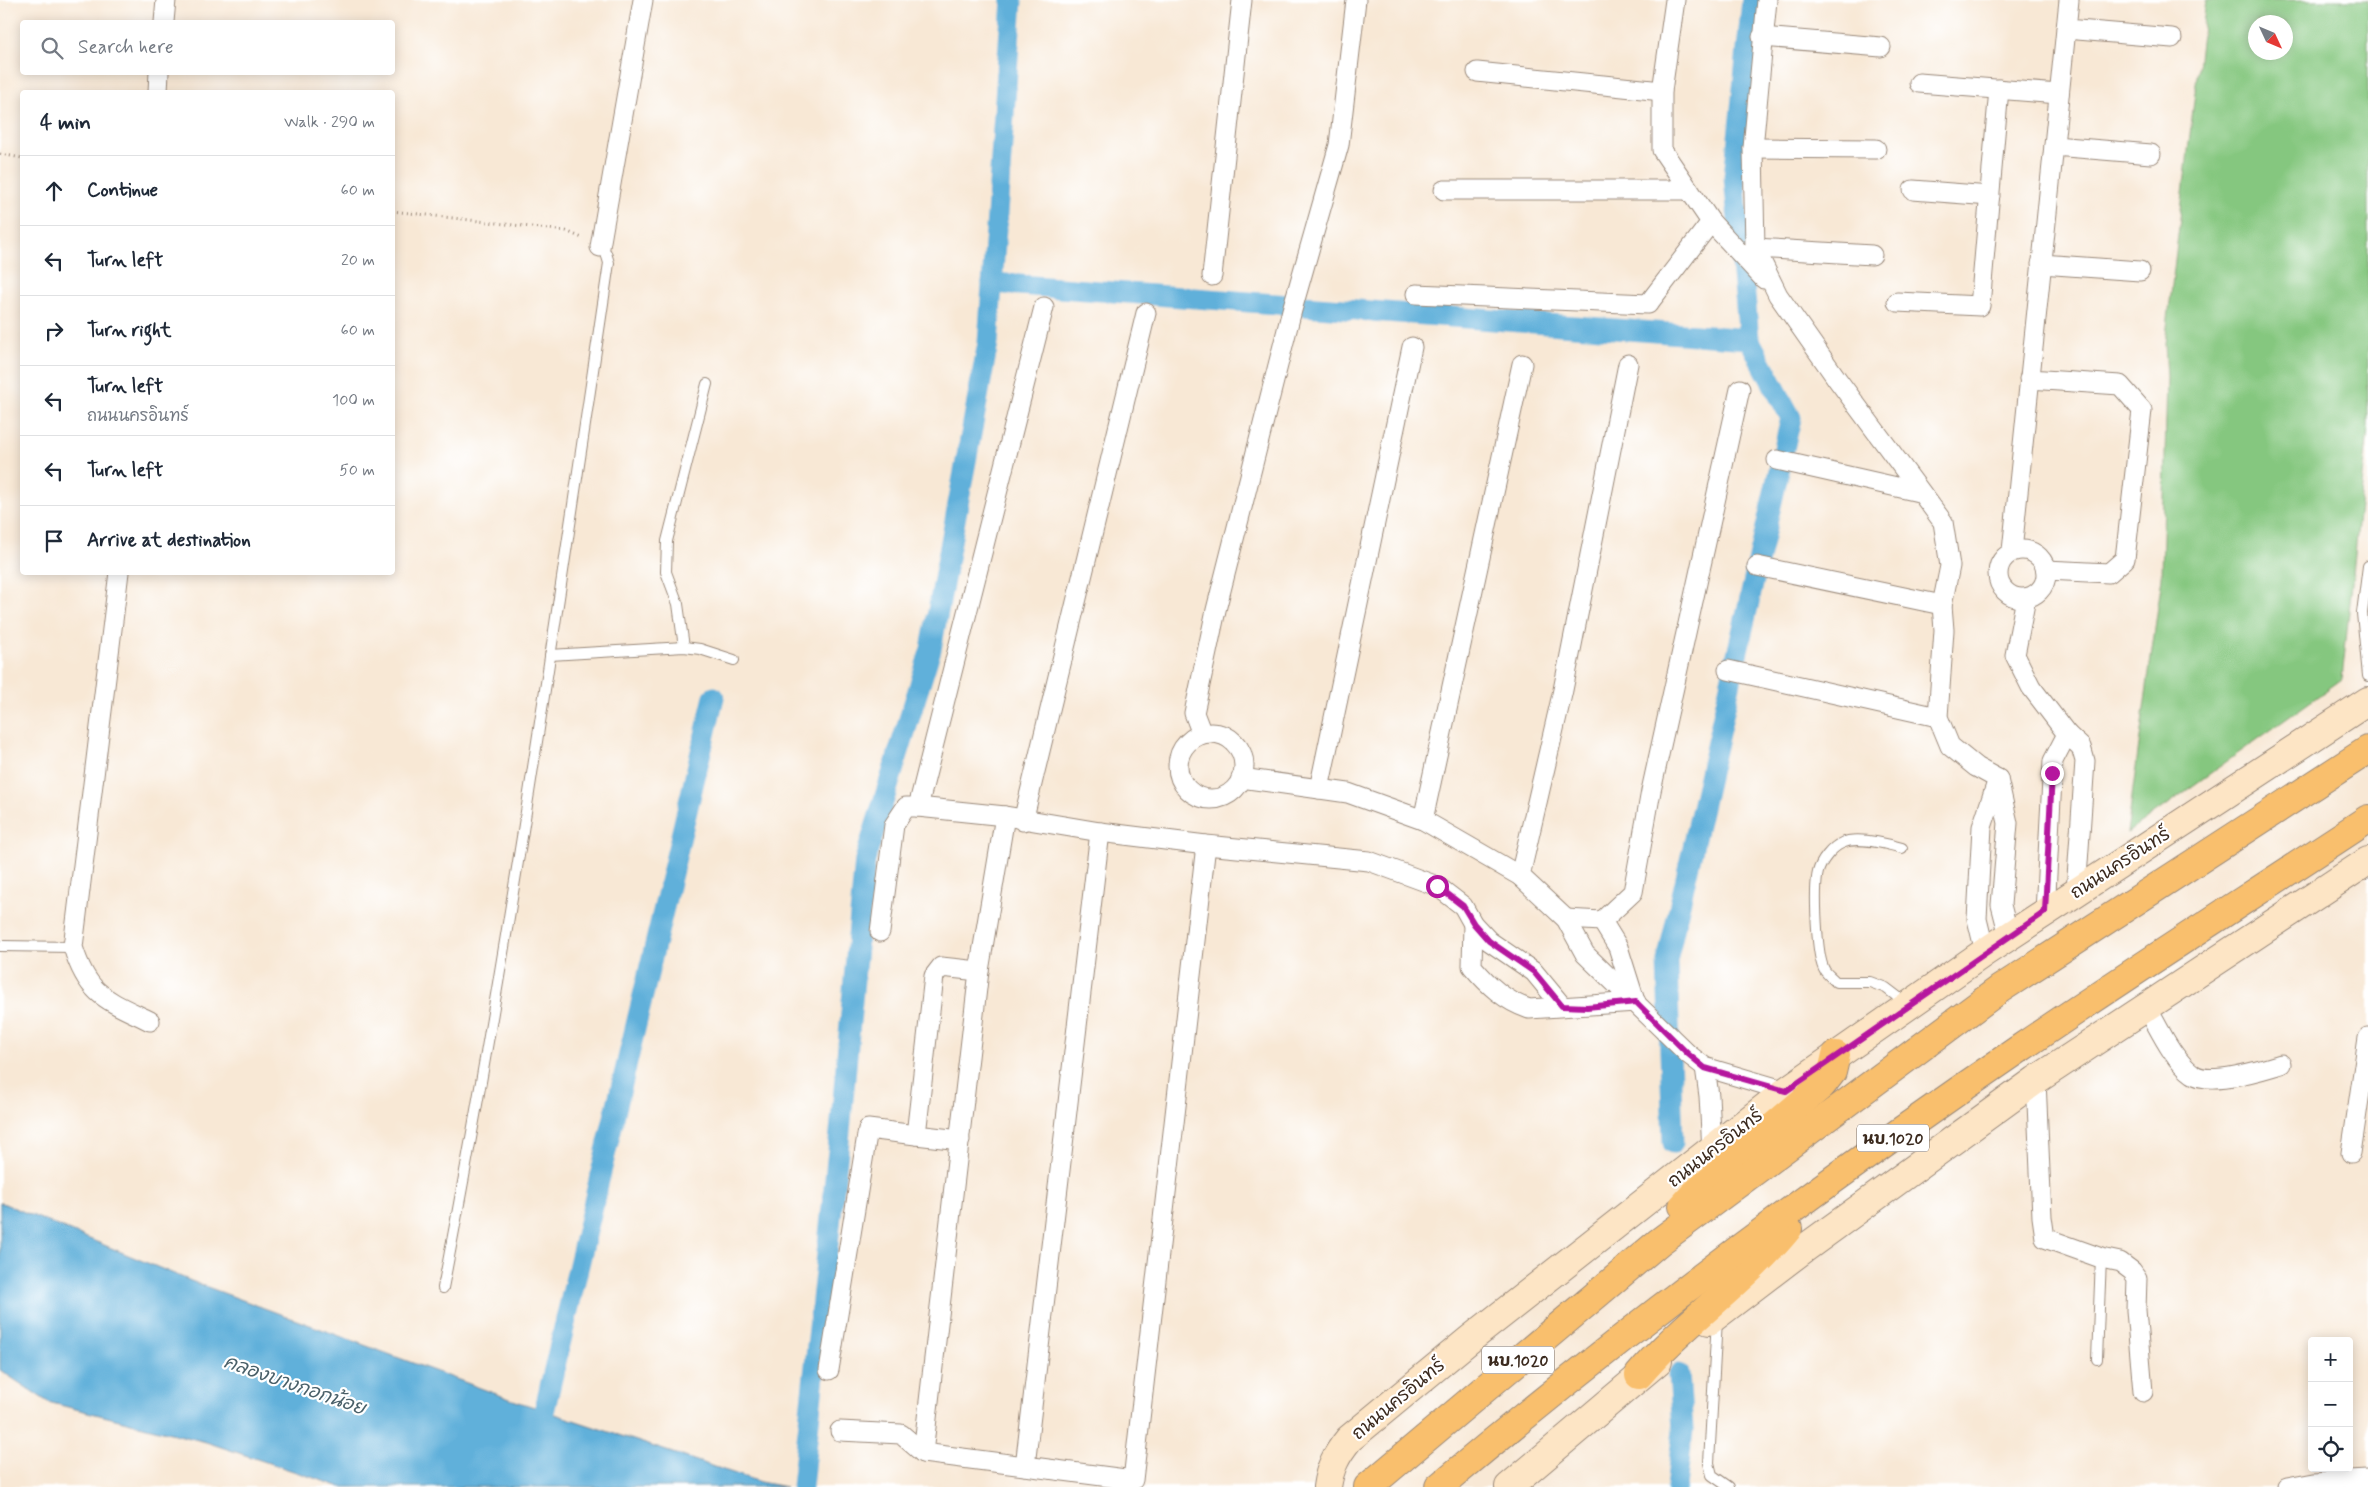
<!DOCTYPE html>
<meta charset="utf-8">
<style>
body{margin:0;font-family:Mynerve,"Playpen Sans Thai",sans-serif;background:#f2f2f3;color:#1f2937}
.controls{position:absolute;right:15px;bottom:15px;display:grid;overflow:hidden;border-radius:5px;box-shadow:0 2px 12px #0003}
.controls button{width:45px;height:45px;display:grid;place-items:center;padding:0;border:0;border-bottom:1px solid #e0e1e3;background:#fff;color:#1f2937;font:25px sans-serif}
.compass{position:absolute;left:2248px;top:15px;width:45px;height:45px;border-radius:50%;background:#fff;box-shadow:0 2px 12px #0003;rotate:134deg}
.stop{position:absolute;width:15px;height:15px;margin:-11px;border:4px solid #b5179e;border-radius:50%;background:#fff}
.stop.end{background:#b5179e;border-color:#fff;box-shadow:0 1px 5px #0008}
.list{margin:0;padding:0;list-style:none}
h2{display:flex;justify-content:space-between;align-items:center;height:65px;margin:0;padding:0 20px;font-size:21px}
h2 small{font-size:16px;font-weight:400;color:#747a83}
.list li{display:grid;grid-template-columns:32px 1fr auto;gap:15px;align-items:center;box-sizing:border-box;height:70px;padding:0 20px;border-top:1px solid #e0e1e3}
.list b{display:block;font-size:19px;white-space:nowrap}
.list p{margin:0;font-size:16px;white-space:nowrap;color:#747a83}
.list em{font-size:16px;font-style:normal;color:#747a83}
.icon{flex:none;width:28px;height:28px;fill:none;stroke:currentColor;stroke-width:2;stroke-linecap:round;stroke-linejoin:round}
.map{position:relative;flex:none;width:2368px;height:1487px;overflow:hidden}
.search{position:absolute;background:#fff;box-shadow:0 2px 12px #0003;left:20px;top:20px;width:375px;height:55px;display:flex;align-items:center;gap:12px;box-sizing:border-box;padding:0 18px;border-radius:5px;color:#747a83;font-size:19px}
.panel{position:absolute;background:#fff;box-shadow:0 2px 12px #0003;left:20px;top:90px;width:375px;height:485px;border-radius:5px}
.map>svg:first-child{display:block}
.green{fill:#85c77f;stroke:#60784e;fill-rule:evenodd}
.water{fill:#60b0da;stroke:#4e6d7c}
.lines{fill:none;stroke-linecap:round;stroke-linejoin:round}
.canal{stroke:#60b0da;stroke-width:21}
.service-casing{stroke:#9a897a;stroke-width:12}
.minor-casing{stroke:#9a897a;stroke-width:21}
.secondary-casing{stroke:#9a897a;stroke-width:30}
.primary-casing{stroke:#9a897a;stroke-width:30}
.path{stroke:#9a897a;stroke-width:3;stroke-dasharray:1 4;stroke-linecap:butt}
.service{stroke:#fff;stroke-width:10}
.minor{stroke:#fff;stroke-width:19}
.secondary{stroke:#fde5c5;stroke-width:28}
.primary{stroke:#f9bf6d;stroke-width:28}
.route{stroke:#b5179e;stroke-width:6}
.labels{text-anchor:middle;stroke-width:4.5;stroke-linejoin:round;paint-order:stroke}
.shield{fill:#fff;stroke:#766a62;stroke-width:1}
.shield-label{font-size:16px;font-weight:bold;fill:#3b2a1e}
.street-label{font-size:18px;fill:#3b2a1e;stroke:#fff}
.water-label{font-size:19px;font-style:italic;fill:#4a6069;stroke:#fff}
</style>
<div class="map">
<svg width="2368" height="1487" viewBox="0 0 2368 1487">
<rect width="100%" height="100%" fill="#fff"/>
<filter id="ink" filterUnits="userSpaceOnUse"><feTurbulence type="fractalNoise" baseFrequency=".02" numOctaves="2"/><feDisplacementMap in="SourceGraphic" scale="10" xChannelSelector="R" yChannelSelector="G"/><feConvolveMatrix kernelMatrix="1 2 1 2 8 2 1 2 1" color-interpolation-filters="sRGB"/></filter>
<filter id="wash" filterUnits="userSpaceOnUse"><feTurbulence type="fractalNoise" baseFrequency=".0096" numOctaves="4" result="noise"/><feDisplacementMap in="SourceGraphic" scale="20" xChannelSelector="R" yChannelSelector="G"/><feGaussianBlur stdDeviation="1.12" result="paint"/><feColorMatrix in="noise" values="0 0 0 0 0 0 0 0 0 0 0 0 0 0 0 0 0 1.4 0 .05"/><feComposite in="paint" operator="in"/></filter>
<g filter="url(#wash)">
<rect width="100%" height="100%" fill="#f8e8d5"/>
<!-- green -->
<path class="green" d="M2206,0H2368V429L2342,679L2127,833L2162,577L2167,377L2165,344ZM2256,22H2286V52H2256Z"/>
<!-- water -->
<path class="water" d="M0,1202L191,1281L510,1399L760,1482L786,1487H341L206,1442L48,1402L0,1370Z"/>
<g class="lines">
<!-- canal -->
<g class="canal">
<path d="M992,283L1749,339"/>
<path d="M1673,1143L1667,961L1791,418L1749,339L1734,177L1752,0"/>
<path d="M538,1437L714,697"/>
<path d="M802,1487L840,1132L865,860L931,649L988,343L1012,0"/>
<path d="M1676,1487L1683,1430L1679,1374"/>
</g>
</g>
</g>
<g filter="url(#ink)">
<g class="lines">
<!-- service casing -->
<g class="service-casing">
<g id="service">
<path d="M2368,566L2362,613L2368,676"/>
<path d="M684,647L678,604L666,572L667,541L707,384"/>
<path d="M550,655L684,647L700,649L734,660"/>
<path d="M1902,848C1888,844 1856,836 1842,843C1832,847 1821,861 1818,872C1814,888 1816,958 1825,971C1828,975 1832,978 1836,982H1870L1886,988L1907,1004"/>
<path d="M0,946L73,947"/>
<path d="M443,1288C509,948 558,605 609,263L606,253L600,247"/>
<path d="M1717,1319L1709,1463L1712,1475L1729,1487"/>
<path d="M2097,1359L2101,1258"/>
</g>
</g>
<!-- minor casing -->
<g class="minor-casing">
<g id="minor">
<path d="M1675,0L1662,91V150L1711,222L1764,279"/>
<path d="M1767,0L1753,148L1755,248L1778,295L1837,379L1943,522L1950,566L1942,605L1944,630L1938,717L1950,746L1976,767L1998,779L2008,823L2001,905L2009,936"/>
<path d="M164,22L166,0"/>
<path d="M2066,29L2172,38"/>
<path d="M1762,37L1881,47"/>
<path d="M1477,72L1662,91"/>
<path d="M1919,83L2059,94"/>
<path d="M158,92L159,72"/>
<path d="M2054,146L2151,154"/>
<path d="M1753,148L1876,149"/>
<path d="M1444,190H1689"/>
<path d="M1913,190L1990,196"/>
<path d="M600,247L643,0"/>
<path d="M1755,248L1872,255"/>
<path d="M2041,264L2140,271"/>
<path d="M1212,276L1242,0"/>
<path d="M1416,294L1648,304L1711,222"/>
<path d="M1897,302L1980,306L1999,89"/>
<path d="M1044,307L918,807L1005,816L1100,832L1206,845L1369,861L1437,886L1463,906L1473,924L1489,941L1534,972L1562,1006"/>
<path d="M2029,379L2120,385L2142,410L2125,559L2109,573L2046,570"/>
<path d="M1777,460L1919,492"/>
<circle cx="2022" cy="574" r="24"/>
<path d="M2012,551L2069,0"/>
<path d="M1757,566L1942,605"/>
<path d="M119,572L73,947C88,996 107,1000 150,1021"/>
<path d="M2026,598L2015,655L2031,687L2067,734"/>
<path d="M1728,670L1938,717"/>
<circle cx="1211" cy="766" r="33"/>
<path d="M1202,734L1194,713L1216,610L1292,310L1339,145L1356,0"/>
<path d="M1241,778L1348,793L1423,820L1520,876L1566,919L1585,954L1688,1054L1705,1067L1786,1091"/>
<path d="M1319,789L1412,347"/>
<path d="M1005,816L979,971L923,1453L1025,1466"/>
<path d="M1423,820L1522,364"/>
<path d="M1023,821L1146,313"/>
<path d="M1100,832L1025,1466L1133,1480L1206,845"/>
<path d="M1520,876L1563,690L1628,364"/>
<path d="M2045,912L2053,761L2067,734L2081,747L2085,761L2076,892"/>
<path d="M1566,919L1602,921L1633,892L1651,791L1740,389"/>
<path d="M1602,921L1618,947L1635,1001"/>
<path d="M1473,924L1472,966C1488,985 1505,1001 1529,1009L1636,1002"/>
<path d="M880,932L894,825L906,807H918"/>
<path d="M1985,952L1977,919L1982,827L1998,779"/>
<path d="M2146,1006C2159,1028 2172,1059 2193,1074C2209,1086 2262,1070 2281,1064"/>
<path d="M1705,1067L1709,1096L1712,1151"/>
<path d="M2036,1080L2042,1217L2045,1238L2101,1258L2120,1262L2132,1271L2137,1278L2136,1310L2143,1392"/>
<path d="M960,1140L916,1135L934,976L941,967L979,971"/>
<path d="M2351,1153L2368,1038"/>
<path d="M829,1370L868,1129L916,1135"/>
<path d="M840,1431L901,1434L923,1453"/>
<path d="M2287,1487L2314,1482L2368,1479"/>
</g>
</g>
<!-- secondary casing -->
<g class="secondary-casing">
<g id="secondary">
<path d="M1709,1321L1801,1251L2036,1080L2368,861"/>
<path d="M1327,1487C1330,1467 1336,1455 1349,1439L1469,1340L1786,1091L1985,952L2368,701"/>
<path d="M1509,1487L1658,1361"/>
</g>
</g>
<!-- primary casing -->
<g class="primary-casing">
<g id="primary">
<path d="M1683,1206L1692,1196L1822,1085L1832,1072L1836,1055"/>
<path d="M1639,1375C1684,1322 1744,1283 1788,1229"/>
<path d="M1368,1487L1659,1242L2000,989L2368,750"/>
<path d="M1439,1487C1625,1330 1821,1184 2022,1047C2136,969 2253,895 2368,819"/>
</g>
</g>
<!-- path -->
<g class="path">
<path d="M0,154L22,158"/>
<path d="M392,211L566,231L582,238"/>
</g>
<!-- service -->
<use href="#service" class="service"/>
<!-- minor -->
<use href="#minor" class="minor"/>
<!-- secondary -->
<use href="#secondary" class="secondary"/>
<!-- primary -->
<use href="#primary" class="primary"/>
</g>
</g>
<g class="lines" filter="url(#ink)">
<!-- route -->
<path class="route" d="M1437,886L1463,906L1474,924L1489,941L1534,972L1562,1006L1587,1007L1636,1002L1688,1054L1705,1068L1786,1091L2045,912L2052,773"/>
</g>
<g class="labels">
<!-- shield labels -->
<g class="shield">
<rect x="1857" y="1124.5" width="72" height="27" rx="4"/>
<rect x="1482" y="1346.5" width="72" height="27" rx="4"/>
</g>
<g class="shield-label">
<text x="1893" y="1144">นบ.1020</text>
<text x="1518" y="1366">นบ.1020</text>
</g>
<!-- street labels -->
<g class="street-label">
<text transform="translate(2120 863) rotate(-33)" y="6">ถนนนครอินทร์</text>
<text transform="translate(1715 1148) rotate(-38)" y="6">ถนนนครอินทร์</text>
<text transform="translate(1398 1399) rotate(-40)" y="6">ถนนนครอินทร์</text>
</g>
<!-- water labels -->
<g class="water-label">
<text transform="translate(295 1384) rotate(19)" y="7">คลองบางกอกน้อย</text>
</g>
</g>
</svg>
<div class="controls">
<button>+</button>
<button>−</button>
<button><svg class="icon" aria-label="locate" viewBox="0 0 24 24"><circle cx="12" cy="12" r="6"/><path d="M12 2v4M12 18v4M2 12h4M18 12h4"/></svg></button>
</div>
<svg class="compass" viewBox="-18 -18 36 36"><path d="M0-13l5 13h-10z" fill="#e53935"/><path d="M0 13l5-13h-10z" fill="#747a83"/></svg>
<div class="stop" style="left:1437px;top:886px"></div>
<div class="stop end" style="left:2052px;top:773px"></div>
<div class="search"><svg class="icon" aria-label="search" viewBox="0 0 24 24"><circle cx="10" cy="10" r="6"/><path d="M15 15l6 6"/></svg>Search here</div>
<section class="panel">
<h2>4 min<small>Walk · 290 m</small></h2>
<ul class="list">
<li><svg class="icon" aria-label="ahead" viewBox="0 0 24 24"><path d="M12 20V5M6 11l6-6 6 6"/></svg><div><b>Continue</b></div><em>60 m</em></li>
<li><svg class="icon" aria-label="left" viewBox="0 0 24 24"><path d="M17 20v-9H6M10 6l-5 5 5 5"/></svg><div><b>Turn left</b></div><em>20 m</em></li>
<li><svg class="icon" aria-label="right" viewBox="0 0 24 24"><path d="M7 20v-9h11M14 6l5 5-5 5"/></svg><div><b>Turn right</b></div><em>60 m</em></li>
<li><svg class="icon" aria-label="left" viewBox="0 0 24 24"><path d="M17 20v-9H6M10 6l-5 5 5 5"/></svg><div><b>Turn left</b><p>ถนนนครอินทร์</p></div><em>100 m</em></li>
<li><svg class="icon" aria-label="left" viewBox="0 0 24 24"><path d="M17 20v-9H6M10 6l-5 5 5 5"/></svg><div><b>Turn left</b></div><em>50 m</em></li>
<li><svg class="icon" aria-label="arrive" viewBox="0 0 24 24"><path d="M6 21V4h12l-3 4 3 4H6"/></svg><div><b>Arrive at destination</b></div></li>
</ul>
</section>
</div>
